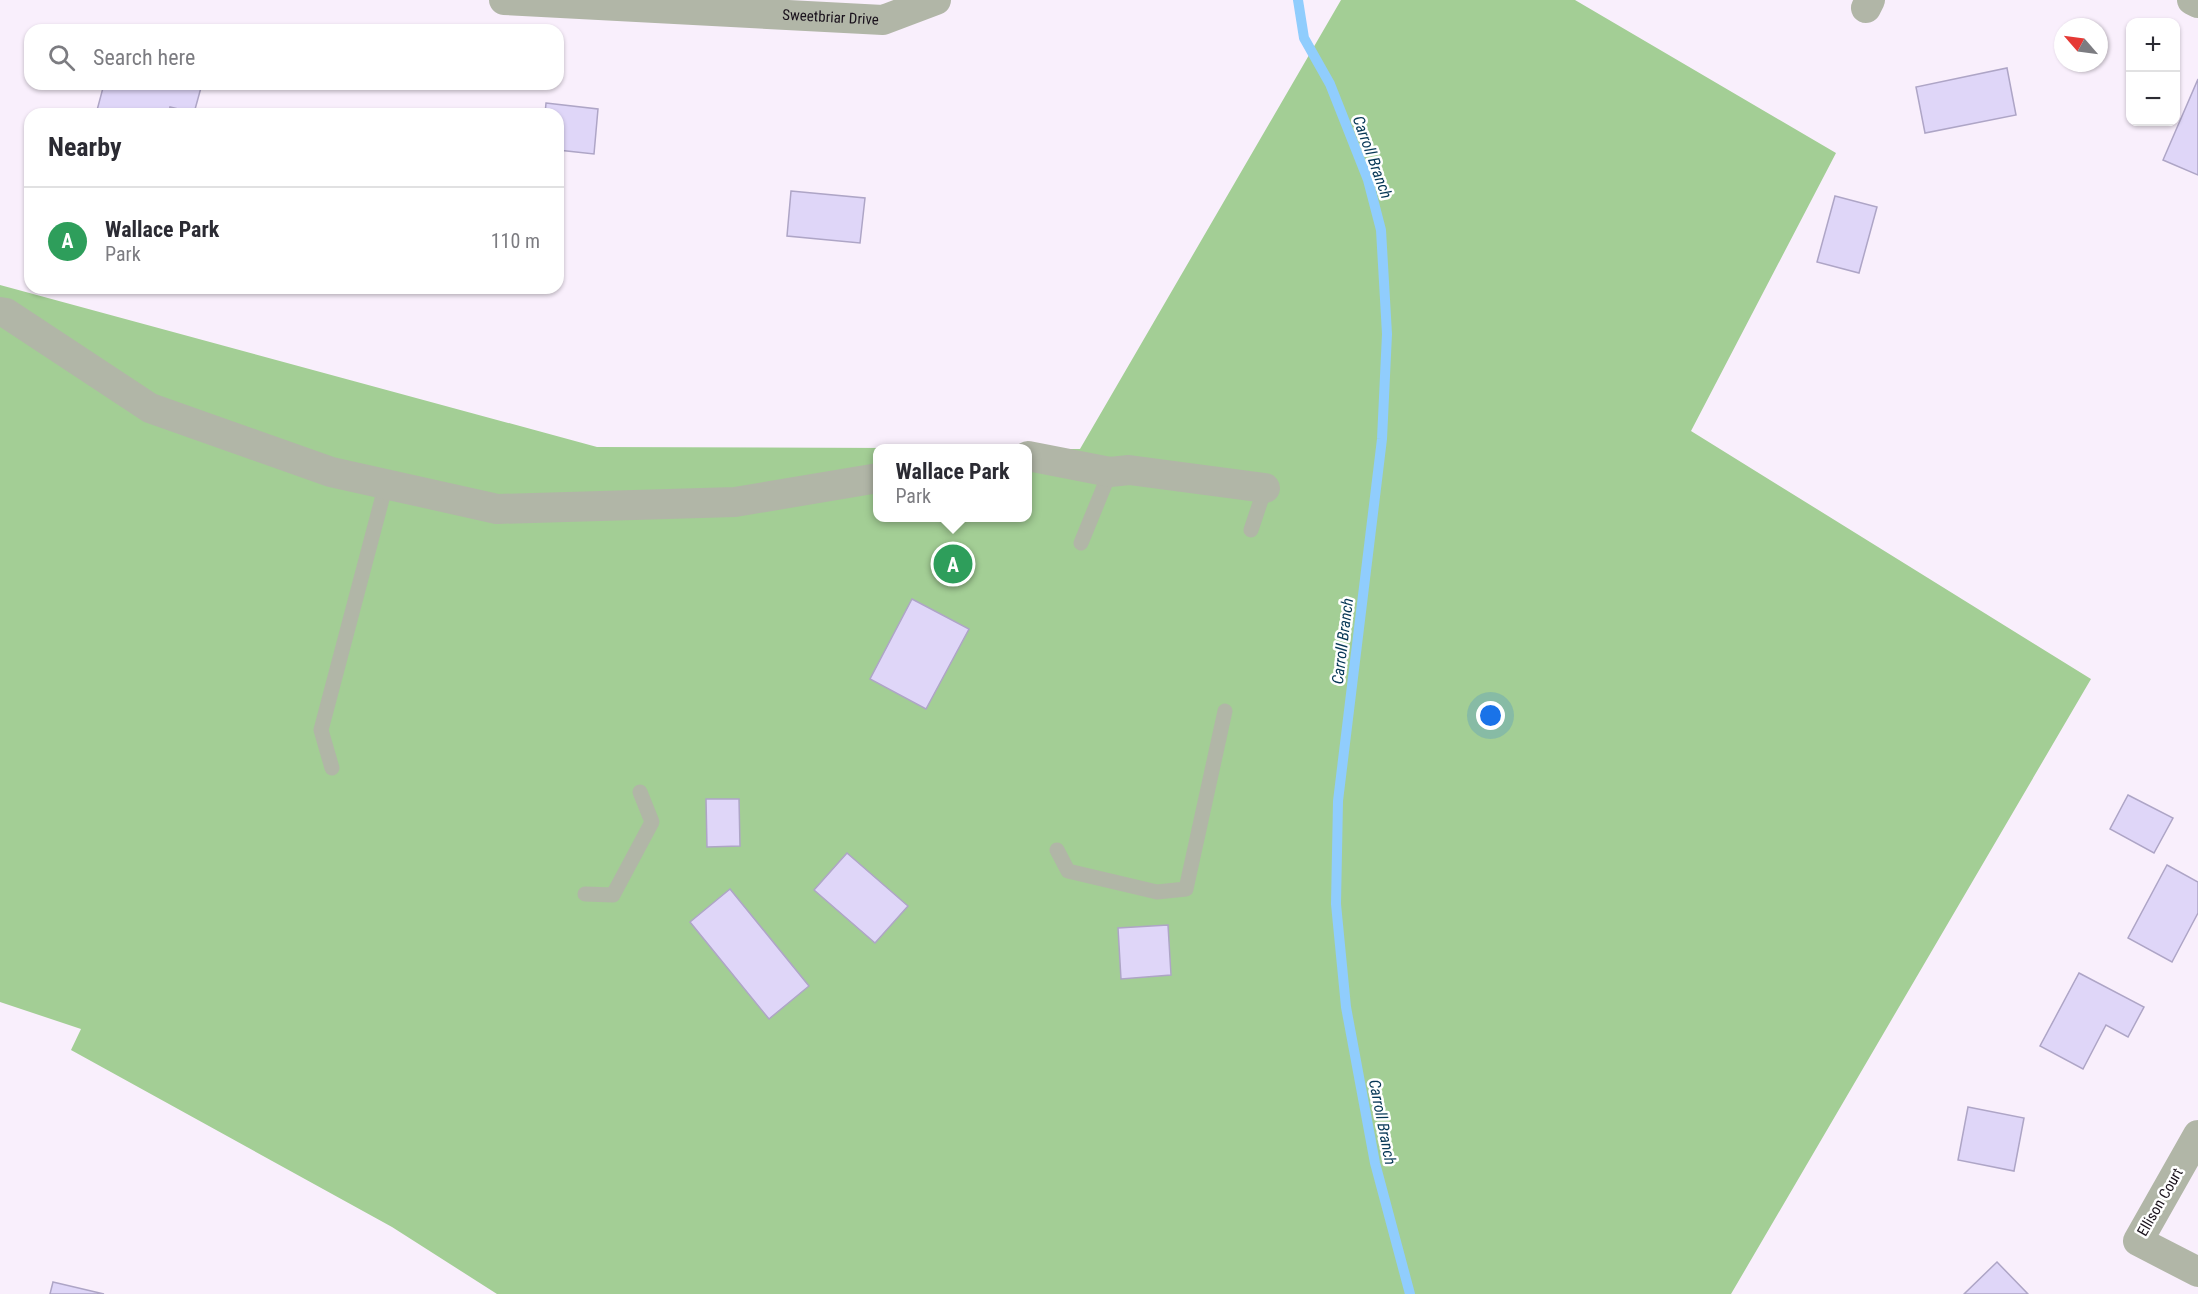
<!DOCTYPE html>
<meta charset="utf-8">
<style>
body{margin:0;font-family:"Roboto Condensed",sans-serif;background:#f7f7f7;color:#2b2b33}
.controls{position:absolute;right:18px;top:18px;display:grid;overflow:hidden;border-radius:12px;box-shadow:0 2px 4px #0004}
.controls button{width:54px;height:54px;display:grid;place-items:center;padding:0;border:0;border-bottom:2px solid #e1e1e2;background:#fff;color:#2b2b33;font:30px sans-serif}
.compass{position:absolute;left:2054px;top:18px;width:54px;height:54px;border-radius:50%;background:#fff;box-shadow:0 2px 4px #0004;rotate:298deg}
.you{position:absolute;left:1491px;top:716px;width:21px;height:21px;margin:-15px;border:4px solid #fff;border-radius:50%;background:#1a73e8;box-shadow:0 0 0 9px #1a73e833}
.badge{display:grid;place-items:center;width:39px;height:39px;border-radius:50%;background:#d93025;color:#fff;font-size:20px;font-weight:700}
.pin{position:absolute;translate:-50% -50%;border:3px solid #fff;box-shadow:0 2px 6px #0006}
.popup{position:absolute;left:873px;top:444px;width:159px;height:78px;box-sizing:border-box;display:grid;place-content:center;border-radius:12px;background:#fff;filter:drop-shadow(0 2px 4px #0005);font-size:20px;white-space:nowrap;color:#7c7c81}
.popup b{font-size:22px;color:#2b2b33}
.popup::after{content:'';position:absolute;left:50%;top:100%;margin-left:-12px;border:12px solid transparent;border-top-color:#fff}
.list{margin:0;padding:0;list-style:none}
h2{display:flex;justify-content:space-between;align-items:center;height:78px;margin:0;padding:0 24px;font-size:26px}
h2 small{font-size:20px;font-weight:400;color:#7c7c81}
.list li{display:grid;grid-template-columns:39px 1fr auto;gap:18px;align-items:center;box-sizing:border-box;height:108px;padding:0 24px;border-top:2px solid #e1e1e2}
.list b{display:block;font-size:22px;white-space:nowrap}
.list p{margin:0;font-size:20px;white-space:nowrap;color:#7c7c81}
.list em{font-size:20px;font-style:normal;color:#7c7c81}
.icon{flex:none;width:33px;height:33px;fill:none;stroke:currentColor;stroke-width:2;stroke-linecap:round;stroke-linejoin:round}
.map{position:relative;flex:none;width:2198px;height:1294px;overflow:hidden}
.search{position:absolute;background:#fff;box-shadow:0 2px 4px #0004;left:24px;top:24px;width:540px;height:66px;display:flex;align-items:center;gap:15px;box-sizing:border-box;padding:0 21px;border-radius:18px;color:#7c7c81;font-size:22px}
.panel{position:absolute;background:#fff;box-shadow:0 2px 4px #0004;left:24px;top:108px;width:540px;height:186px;border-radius:18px}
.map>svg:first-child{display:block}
.green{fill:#a3ce95}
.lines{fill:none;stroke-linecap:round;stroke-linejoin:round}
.stream{stroke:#90cdfd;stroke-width:10}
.building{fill:#dfd6f8;stroke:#aea5c6;stroke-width:1.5}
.lane{stroke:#b1b6a7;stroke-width:15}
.street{stroke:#b1b6a7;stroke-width:30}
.labels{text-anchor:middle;stroke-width:5;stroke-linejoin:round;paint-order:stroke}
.street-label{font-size:15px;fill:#19111b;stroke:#fff}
.water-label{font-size:16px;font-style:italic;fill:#063756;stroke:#fff}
</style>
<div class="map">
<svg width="2198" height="1294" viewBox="0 0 2198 1294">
<rect width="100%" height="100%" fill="#f9effc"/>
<!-- green -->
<path class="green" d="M1341,0H1575L1836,153L1691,431L2091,679L1731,1294H497L392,1227L71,1050L81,1029L0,1002V285L597,447L891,448H878V518H1028V449H1080Z"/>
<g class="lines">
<!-- stream -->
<path class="stream" d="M1298,0L1304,38L1330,84L1368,180L1381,230L1387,334L1382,439L1338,801L1336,904L1346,1007L1375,1163L1410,1294"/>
</g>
<!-- building -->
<g class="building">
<path d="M2007,68L2016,115L1925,133L1916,87Z"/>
<path d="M2198,79V175L2163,160Z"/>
<path d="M104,84H202L194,113L170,107L168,114H96Z"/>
<path d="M546,103L598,109L594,154L558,150V114H545Z"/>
<path d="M791,191L865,198L860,243L787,236Z"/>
<path d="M1835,196L1877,207L1859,273L1817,262Z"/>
<path d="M912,599L969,629L926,709L870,679Z"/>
<path d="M2128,795L2173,818L2154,853L2110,829Z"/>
<path d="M706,799H739L740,846L707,847Z"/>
<path d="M847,853L908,906L875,943L814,890Z"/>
<path d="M2167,865L2198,882V913L2172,962L2128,938Z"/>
<path d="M730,889L809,986L769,1019L690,922Z"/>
<path d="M1168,925L1171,975L1121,979L1118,928Z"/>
<path d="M2079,973L2144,1007L2128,1037L2106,1025L2083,1069L2040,1046Z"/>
<path d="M1968,1107L2024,1118L2014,1171L1958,1160Z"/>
<path d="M1997,1262L2028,1294H1964Z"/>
<path d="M53,1282L104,1294H50Z"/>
</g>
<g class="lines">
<!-- lane -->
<g class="lane">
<path d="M1251,530L1265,488"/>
<path d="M1081,543L1110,472"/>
<path d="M332,768L321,730L386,484"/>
<path d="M1057,850L1068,871L1157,892L1186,889L1225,711"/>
<path d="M585,894L613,895L652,822L640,792"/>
</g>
<!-- street -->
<g class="street">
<path id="s1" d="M504,0L883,20L936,0"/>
<path d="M2192,0L2198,3"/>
<path d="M1866,8L1870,0"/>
<path d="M0,312L6,313L150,408L331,472L497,509L735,502L878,478"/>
<path d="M1028,456L1110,472L1129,470L1265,488"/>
<path d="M2198,1135L2138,1241L2198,1272"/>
</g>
</g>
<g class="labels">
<!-- street labels -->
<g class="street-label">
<text dy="5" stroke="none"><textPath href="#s1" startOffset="327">Sweetbriar Drive</textPath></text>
<text transform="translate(2160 1202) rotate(-60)" y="5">Ellison Court</text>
</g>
<!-- water labels -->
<g class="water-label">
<text transform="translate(1373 157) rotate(70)" y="6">Carroll Branch</text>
<text transform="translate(1342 641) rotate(-83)" y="6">Carroll Branch</text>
<text transform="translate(1383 1122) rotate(79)" y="6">Carroll Branch</text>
</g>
</g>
</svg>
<div class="controls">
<button>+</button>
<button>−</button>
</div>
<svg class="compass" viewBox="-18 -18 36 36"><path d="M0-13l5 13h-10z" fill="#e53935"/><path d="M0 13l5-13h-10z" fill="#7c7c81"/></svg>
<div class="you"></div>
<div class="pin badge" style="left:953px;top:564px;background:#2e9e5b">A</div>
<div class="popup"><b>Wallace Park</b>Park</div>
<div class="search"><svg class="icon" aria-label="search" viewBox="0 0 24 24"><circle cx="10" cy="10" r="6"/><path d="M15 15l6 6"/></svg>Search here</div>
<section class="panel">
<h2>Nearby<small></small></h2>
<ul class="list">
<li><span class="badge" style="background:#2e9e5b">A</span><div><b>Wallace Park</b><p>Park</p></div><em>110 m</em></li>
</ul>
</section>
</div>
